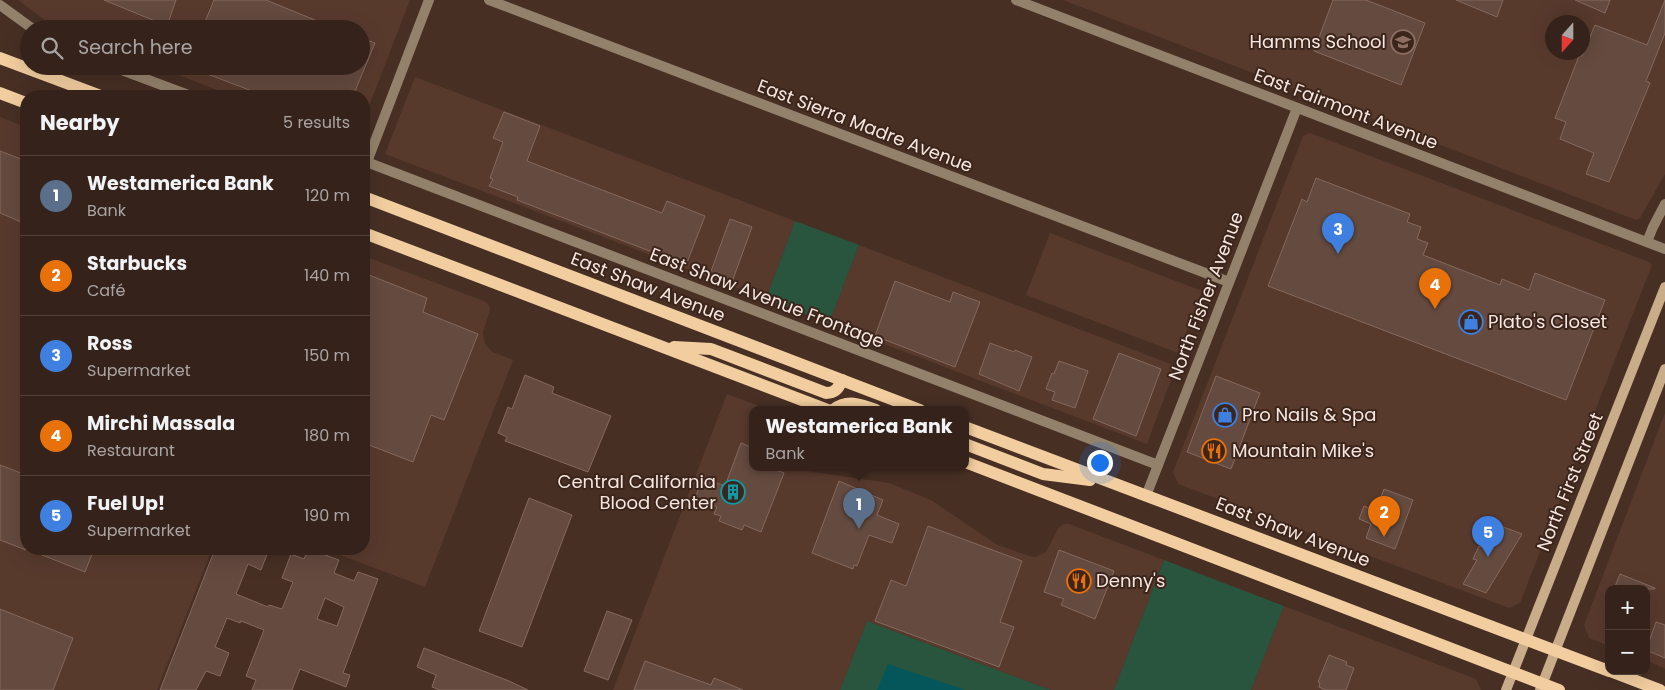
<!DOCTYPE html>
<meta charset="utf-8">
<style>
body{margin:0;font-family:Poppins,sans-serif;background:#402f28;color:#f1f3f6}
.controls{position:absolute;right:15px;bottom:15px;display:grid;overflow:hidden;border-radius:10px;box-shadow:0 5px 20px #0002}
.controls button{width:45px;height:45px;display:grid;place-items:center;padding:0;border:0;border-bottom:1px solid #4f403a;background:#35231b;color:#f1f3f6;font:25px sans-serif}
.compass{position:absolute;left:1545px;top:15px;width:45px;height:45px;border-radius:50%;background:#35231b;box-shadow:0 5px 20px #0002;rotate:201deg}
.you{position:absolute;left:1099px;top:462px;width:18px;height:18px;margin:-12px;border:4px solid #fff;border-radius:50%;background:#1a73e8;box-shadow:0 0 0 8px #1a73e833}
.badge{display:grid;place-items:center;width:32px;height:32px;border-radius:50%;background:#db2777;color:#fff;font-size:16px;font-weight:700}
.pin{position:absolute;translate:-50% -41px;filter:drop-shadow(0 1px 2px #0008)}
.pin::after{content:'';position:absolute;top:26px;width:18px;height:15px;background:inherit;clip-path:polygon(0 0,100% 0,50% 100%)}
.popup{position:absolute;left:749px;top:406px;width:220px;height:65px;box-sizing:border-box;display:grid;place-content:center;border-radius:10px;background:#35231b;filter:drop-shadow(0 1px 4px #0005);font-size:16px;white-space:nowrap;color:#aaa4a3}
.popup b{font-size:19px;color:#f1f3f6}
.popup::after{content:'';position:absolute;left:50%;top:100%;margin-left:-10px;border:10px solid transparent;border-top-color:#35231b}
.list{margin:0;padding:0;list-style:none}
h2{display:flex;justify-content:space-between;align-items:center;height:65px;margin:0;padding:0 20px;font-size:21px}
h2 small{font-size:16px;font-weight:400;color:#aaa4a3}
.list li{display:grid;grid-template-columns:32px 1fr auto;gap:15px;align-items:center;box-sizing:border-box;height:80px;padding:0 20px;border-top:1px solid #4f403a}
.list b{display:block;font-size:19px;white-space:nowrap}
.list p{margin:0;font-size:16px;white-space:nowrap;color:#aaa4a3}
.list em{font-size:16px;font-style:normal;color:#aaa4a3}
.icon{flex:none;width:28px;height:28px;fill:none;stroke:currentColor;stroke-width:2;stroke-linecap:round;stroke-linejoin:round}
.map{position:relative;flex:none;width:1665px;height:690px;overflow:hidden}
.search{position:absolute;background:#35231b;box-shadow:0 5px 20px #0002;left:20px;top:20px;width:350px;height:55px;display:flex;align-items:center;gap:12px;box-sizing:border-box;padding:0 18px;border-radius:28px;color:#aaa4a3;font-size:19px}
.panel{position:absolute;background:#35231b;box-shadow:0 5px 20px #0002;left:20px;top:90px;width:350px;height:465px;border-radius:20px}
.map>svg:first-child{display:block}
.built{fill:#583a2d;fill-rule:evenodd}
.green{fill:#29553f}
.water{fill:#04565b}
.building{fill:#644a3f;stroke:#85695e;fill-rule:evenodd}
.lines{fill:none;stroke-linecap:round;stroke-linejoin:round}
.street{stroke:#93816b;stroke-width:10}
.secondary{stroke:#c9ac89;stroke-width:10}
.primary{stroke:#f2cd9f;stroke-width:12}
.labels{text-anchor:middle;stroke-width:4;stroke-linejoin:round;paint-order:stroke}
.poi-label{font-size:18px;fill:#f6e6df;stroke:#3c251b;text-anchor:start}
.street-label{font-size:18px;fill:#f6e6df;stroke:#3c251b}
</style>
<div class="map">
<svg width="1665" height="690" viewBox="0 0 1665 690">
<rect width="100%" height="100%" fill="#472f24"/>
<!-- built -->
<g class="built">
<path d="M18,0H410L364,119V96H233L155,66H361V29H58L50,24Z"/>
<path d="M1063,0H1665V174L1640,218L1636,220ZM1552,22H1582V52H1552Z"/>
<path d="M415,77L795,221L766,299L385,154Z"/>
<path d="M0,117L26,127V549H212L157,690H0Z"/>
<path d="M1310,133L1649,262L1652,265L1520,603L1509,608L1178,484L1173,472L1303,136Z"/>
<path d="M1050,233L1202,291L1178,353L1026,295Z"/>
<path d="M859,245L1176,366L1147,444L829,323Z"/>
<path d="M364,256L484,301L489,305L490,310L483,332L485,344L492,352L513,360L425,587L324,549H364Z"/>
<path d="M727,394L770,410H753V468H796L806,471L889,483L931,500L996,544L1029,556L1035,557L1046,552L1059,527L1064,524H1069L1164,560L1114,690H1051L867,621L840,690H613Z"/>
<path d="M1665,413V669L1646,660V589H1609V646L1589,638L1584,625Z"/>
<path d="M1284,606L1476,679L1481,690H1251Z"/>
</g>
<!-- green -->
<g class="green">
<path d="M795,221L859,245L829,323L766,299Z"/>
<path d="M1164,560L1284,606L1251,690H1114Z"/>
<path d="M867,621L1051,690H840Z"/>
</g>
<!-- water -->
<path class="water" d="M888,664L965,690H877Z"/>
<!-- building -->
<g class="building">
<path d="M104,0H176L167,26Z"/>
<path d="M214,0H266L337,29H202Z"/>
<path d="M1333,0H1366L1425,23L1401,85L1314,51Z"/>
<path d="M1456,0H1503L1497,17Z"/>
<path d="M1575,0H1610L1605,13Z"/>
<path d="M1665,0V33L1646,81L1650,83L1609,182L1586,174L1594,153L1560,139L1566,122L1555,118L1579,56H1582L1595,25L1647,45Z"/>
<path d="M361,38L375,43L353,96H265L189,67L361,66Z"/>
<path d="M504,112L540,126L527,161L662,213L667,201L705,216L686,265L517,200L518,197L489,186L493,179L490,178L503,142L493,138Z"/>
<path d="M0,151L26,161V224L0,213Z"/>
<path d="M1316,178L1410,214L1407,222L1421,227L1417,239L1428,243L1423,255L1500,285L1502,279L1529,290L1535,273L1605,300L1566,400L1268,286L1302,199L1307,202Z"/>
<path d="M730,219L752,227L732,282L710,274Z"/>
<path d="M364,273L427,298L423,312L478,334L444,420L431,415L413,462L364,443Z"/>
<path d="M895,281L950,302L953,292L980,302L955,367L875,336Z"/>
<path d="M990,343L1014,352L1015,350L1032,357L1019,391L979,374Z"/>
<path d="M1119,353L1161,369L1136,436L1093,419Z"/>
<path d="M1059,361L1088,371L1075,408L1052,400L1055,392L1046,389L1052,373L1054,374Z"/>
<path d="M525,375L554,387L552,393L611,416L588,472L505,441L507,437L498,433L508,407L512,409Z"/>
<path d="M1216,376L1260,393L1231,469L1187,452Z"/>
<path d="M741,443L753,448V468H771L784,473L761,532L744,525L742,530L719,521L721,516L714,514L717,507L695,498L703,478L725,486Z"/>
<path d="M0,465L26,475V550L0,540Z"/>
<path d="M839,481L883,500L877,515L899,524L892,543L869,535L857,566L854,565L853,569L812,553Z"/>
<path d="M1384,489L1413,500L1395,549L1366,538L1371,524L1359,519L1364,506L1376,511Z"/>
<path d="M529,498L572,515L522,647L479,631Z"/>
<path d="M1498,525L1522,534L1486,593L1463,584L1477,560L1473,559L1479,546L1484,548Z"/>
<path d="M928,526L1022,561L1000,622L1014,627L999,667L875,621L891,580L906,586Z"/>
<path d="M27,549H94L85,572Z"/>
<path d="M215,549H269L261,570L248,564L236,594L268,607L269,605L282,609L293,582L282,578L291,554L304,559L308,549L339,560L334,573L354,581L358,572L378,579L343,673L350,675L346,687L300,669L292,690H252L256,680L246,676L264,630L241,621L240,623L227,618L215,647L229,653L220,676L206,671L196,690H160ZM325,598L344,607L337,626L317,619Z"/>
<path d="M1059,550L1114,571L1095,619L1061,605L1064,599L1044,592Z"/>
<path d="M1620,574L1655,588V589H1614Z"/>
<path d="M0,609L73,638L53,690H0Z"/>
<path d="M607,611L632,620L608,680L584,671Z"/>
<path d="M1656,622L1665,625V658L1646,650Z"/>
<path d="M424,648L509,681L528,690H440L432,687L436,675L417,667Z"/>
<path d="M1329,655L1347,662L1346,665L1354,668L1346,690H1326L1319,687L1320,683L1318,682Z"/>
<path d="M645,661L711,685L714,678L743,690H634Z"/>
</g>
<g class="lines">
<!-- street -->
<g class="street">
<path d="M489,0L1229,282"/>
<path d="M1016,0L1665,249"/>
<path d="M0,5L33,29"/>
<path d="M111,66L191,96"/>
<path d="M364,161L1158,465"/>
<path d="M367,162L429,0"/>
<path d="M1647,242L1653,227L1665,204"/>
<path d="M1146,496L1297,108"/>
</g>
<!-- secondary -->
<g class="secondary">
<path d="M1506,690L1665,287"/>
<path d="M1540,690L1665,369"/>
</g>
<!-- primary -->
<g class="primary">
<path d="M0,58L101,96"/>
<path d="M0,93L26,103"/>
<path d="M364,197L920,410"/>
<path d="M364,233L828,410"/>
<path d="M674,347L711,349L826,393C835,393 838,389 842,380"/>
<path d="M833,410C847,399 860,404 876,410"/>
<path d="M965,427L1609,671"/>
<path d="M965,444L1043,474L1090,480"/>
<path d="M965,462L1559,690"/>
<path d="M1610,671L1660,690"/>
</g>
</g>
<!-- icons -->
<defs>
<g id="school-ring" transform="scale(1.25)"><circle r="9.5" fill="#3c251b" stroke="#8d6e63" stroke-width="1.5"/><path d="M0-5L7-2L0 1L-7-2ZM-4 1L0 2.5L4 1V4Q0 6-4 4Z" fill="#8d6e63"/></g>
<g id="shop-ring" transform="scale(1.25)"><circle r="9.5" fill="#3c251b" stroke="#3f7fe0" stroke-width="1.5"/><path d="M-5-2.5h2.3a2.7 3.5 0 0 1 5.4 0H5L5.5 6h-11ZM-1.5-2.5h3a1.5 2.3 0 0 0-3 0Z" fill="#3f7fe0"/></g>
<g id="restaurant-ring" transform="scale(1.25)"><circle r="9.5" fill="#3c251b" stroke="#e8710a" stroke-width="1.5"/><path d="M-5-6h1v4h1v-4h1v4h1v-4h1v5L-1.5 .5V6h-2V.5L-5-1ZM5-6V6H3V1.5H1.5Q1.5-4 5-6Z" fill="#e8710a"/></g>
<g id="building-ring" transform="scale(1.25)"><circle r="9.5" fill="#3c251b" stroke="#0f9aa8" stroke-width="1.5"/><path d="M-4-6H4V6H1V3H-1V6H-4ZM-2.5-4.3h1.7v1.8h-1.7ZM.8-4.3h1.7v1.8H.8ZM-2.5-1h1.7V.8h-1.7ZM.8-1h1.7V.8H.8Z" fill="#0f9aa8"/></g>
</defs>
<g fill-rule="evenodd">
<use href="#school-ring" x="1403" y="42"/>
<use href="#shop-ring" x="1471" y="322"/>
<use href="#shop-ring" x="1225" y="415"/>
<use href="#restaurant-ring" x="1214" y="451"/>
<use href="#building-ring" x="733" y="492"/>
<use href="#restaurant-ring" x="1079" y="581"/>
</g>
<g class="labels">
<!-- poi labels -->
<g class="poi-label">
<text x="1386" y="48" text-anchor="end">Hamms School</text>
<text x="1488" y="328">Plato's Closet</text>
<text x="1242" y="421">Pro Nails &amp; Spa</text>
<text x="1232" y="457">Mountain Mike's</text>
<text x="716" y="488" text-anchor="end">Central California<tspan x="716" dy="21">Blood Center</tspan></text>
<text x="1096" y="587">Denny's</text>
</g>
<!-- street labels -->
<g class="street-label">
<text transform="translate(1346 109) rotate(21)" y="6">East Fairmont Avenue</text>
<text transform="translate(865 126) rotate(21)" y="6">East Sierra Madre Avenue</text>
<text transform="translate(648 287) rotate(21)" y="6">East Shaw Avenue</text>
<text transform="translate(1206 296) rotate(-69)" y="6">North Fisher Avenue</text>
<text transform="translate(767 298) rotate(21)" y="6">East Shaw Avenue Frontage</text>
<text transform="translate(1570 482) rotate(-68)" y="6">North First Street</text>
<text transform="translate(1293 532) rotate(21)" y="6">East Shaw Avenue</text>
</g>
</g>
</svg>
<div class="controls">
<button>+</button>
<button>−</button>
</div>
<svg class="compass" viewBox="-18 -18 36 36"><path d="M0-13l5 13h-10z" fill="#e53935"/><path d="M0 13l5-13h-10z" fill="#aaa4a3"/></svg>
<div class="you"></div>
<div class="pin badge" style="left:859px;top:529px;background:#5c6f8a">1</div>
<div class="popup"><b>Westamerica Bank</b>Bank</div>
<div class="pin badge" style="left:1384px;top:537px;background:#e8710a">2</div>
<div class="pin badge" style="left:1338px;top:254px;background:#3f7fe0">3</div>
<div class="pin badge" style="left:1435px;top:309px;background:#e8710a">4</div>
<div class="pin badge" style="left:1488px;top:557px;background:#3f7fe0">5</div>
<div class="search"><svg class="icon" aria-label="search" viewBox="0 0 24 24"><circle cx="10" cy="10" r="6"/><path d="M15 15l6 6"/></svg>Search here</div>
<section class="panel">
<h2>Nearby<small>5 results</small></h2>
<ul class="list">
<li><span class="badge" style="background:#5c6f8a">1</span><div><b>Westamerica Bank</b><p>Bank</p></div><em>120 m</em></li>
<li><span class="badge" style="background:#e8710a">2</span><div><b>Starbucks</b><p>Café</p></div><em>140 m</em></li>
<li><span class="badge" style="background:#3f7fe0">3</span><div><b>Ross</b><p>Supermarket</p></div><em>150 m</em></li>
<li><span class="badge" style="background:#e8710a">4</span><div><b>Mirchi Massala</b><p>Restaurant</p></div><em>180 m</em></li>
<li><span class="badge" style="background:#3f7fe0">5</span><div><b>Fuel Up!</b><p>Supermarket</p></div><em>190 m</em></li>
</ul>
</section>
</div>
